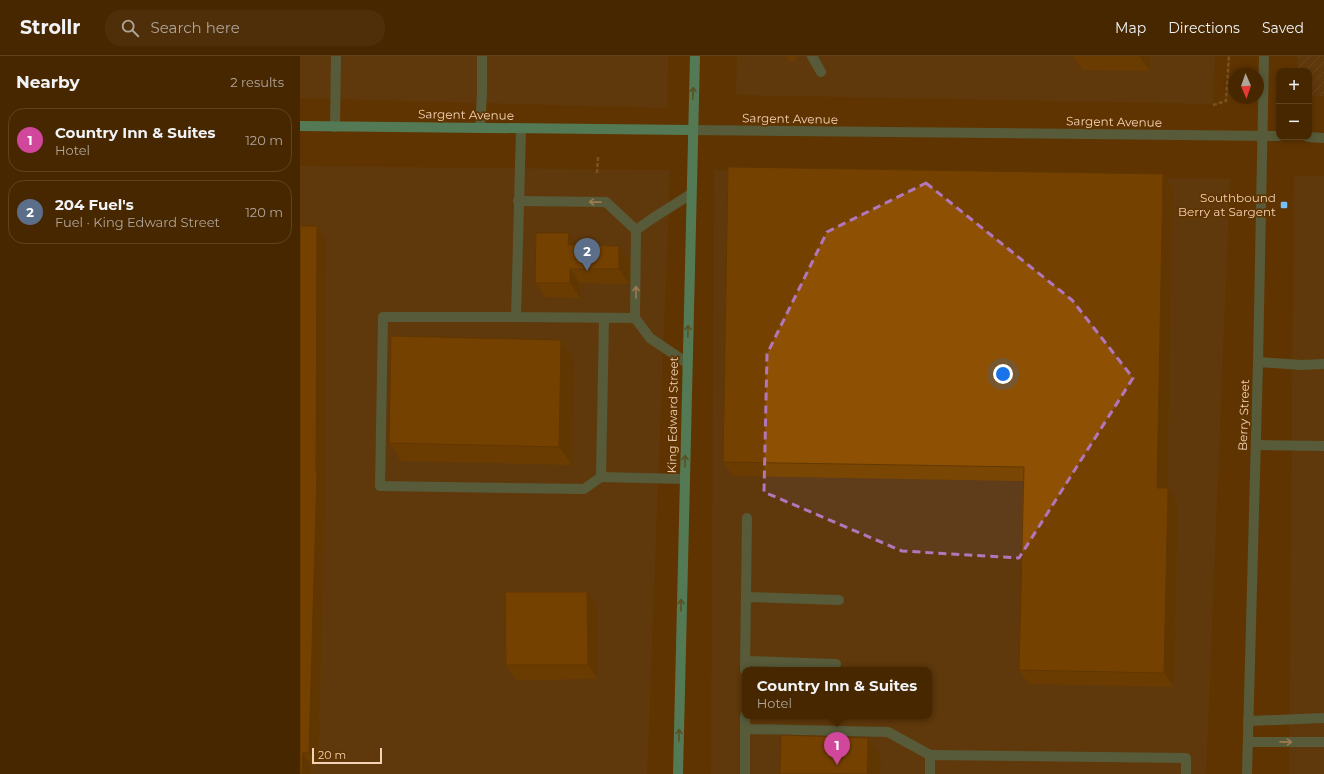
<!DOCTYPE html>
<meta charset="utf-8">
<style>
body{margin:0;font-family:Montserrat,sans-serif;background:#4e2f0a;color:#f1f3f6}
.controls{position:absolute;right:12px;top:12px;display:grid;overflow:hidden;border-radius:8px;box-shadow:0 2px 6px #0003}
.controls button{width:36px;height:36px;display:grid;place-items:center;padding:0;border:0;border-bottom:1px solid #5f4422;background:#472700;color:#f1f3f6;font:20px sans-serif}
.compass{position:absolute;left:928px;top:12px;width:36px;height:36px;border-radius:50%;background:#472700;box-shadow:0 2px 6px #0003;rotate:178deg}
.scale{position:absolute;left:12px;bottom:10px;width:70px;box-sizing:border-box;padding-left:4px;border:2px solid #f3d2b5;border-top:0;font-size:11px;line-height:14px;white-space:nowrap;color:#f3d2b5;-webkit-text-stroke:3px #5f3400;paint-order:stroke}
.you{position:absolute;left:703px;top:318px;width:14px;height:14px;margin:-10px;border:3px solid #fff;border-radius:50%;background:#1a73e8;box-shadow:0 0 0 6px #1a73e833}
.badge{display:grid;place-items:center;width:26px;height:26px;border-radius:50%;background:#77c0f7;color:#fff;font-size:13px;font-weight:700}
.pin{position:absolute;translate:-50% -33px;filter:drop-shadow(0 1px 2px #0008)}
.pin::after{content:'';position:absolute;top:21px;width:14px;height:12px;background:inherit;clip-path:polygon(0 0,100% 0,50% 100%)}
.popup{position:absolute;left:442px;top:611px;width:190px;height:52px;box-sizing:border-box;display:grid;place-content:center;border-radius:8px;background:#472700;filter:drop-shadow(0 1px 3px #0005);font-size:13px;white-space:nowrap;color:#b0a599}
.popup b{font-size:15px;color:#f1f3f6}
.popup::after{content:'';position:absolute;left:50%;top:100%;margin-left:-8px;border:8px solid transparent;border-top-color:#472700}
.list{margin:0;padding:0;list-style:none}
h2{display:flex;justify-content:space-between;align-items:center;height:52px;margin:0;padding:0 16px;font-size:17px}
h2 small{font-size:13px;font-weight:400;color:#b0a599}
.list li{display:grid;grid-template-columns:26px 1fr auto;gap:12px;align-items:center;box-sizing:border-box;height:64px;margin:0 8px 8px;padding:0 8px;border:1px solid #5f4422;border-radius:16px}
.list b{display:block;font-size:15px;white-space:nowrap}
.list p{margin:0;font-size:13px;white-space:nowrap;color:#b0a599}
.list em{font-size:13px;font-style:normal;color:#b0a599}
.icon{flex:none;width:22px;height:22px;fill:none;stroke:currentColor;stroke-width:2;stroke-linecap:round;stroke-linejoin:round}
.map{position:relative;flex:none;width:1024px;height:718px;overflow:hidden}
header{display:flex;align-items:center;gap:24px;box-sizing:border-box;height:56px;padding:0 20px;background:#472700;border-bottom:1px solid #5f4422}
header strong{font-size:19px}
nav{display:flex;gap:22px;margin-inline-start:auto;font-size:14px}
.search{width:280px;height:36px;background:#4e2f0a;display:flex;align-items:center;gap:10px;box-sizing:border-box;padding:0 14px;border-radius:16px;color:#b0a599;font-size:15px}
main{display:flex}
aside{flex:1;background:#472700}
.map>svg:first-child{display:block}
.built{fill:#603d1a;fill-rule:evenodd}
.industrial{fill:url(#industrial-furrows)}
.lines{fill:none;stroke-linecap:round;stroke-linejoin:round}
.path{stroke:#9b754a;stroke-width:2.5;stroke-dasharray:4 2;stroke-linecap:butt}
.minor{stroke:#4e897f;stroke-width:10}
.major{stroke:#47cfbd;stroke-width:10}
.wall{fill:#7a4603}
.shaded-wall{fill:#633903}
.building{fill:#8e5104;stroke:#633903}
.oneway{stroke:#55724c}
.oneway2{stroke:#ebceb2}
.marked{fill:none;stroke:#b177ba;stroke-width:3;stroke-dasharray:8 5;stroke-linejoin:round}
.poi-dot{fill:#77c0f7;stroke:#5f3400;stroke-width:1.5}
.labels{text-anchor:middle;stroke-width:3.5;stroke-linejoin:round;paint-order:stroke}
.street-label{font-size:12px;fill:#f3d2b5;stroke:#5f3400}
.poi-label{font-size:12px;fill:#f3d2b5;stroke:#5f3400;text-anchor:end}
</style>
<header>
<strong>Strollr</strong>
<div class="search"><svg class="icon" aria-label="search" viewBox="0 0 24 24"><circle cx="10" cy="10" r="6"/><path d="M15 15l6 6"/></svg>Search here</div>
<nav><a>Map</a><a>Directions</a><a>Saved</a></nav>
</header>
<main>
<aside>
<h2>Nearby<small>2 results</small></h2>
<ul class="list">
<li><span class="badge" style="background:#d1479c">1</span><div><b>Country Inn &amp; Suites</b><p>Hotel</p></div><em>120 m</em></li>
<li><span class="badge" style="background:#5c6f8a">2</span><div><b>204 Fuel's</b><p>Fuel · King Edward Street</p></div><em>120 m</em></li>
</ul>
</aside>
<div class="map">
<svg width="1024" height="718" viewBox="0 0 1024 718">
<defs>
<pattern id="industrial-furrows" width="10" height="10" patternUnits="userSpaceOnUse"><rect width="10" height="10" fill="#603d1a"/><path d="M-1 1l2-2M0 10L10 0M9 11l2-2" fill="none" stroke="#775839"/></pattern>
</defs>
<rect width="100%" height="100%" fill="#5f3400"/>
<!-- built -->
<g class="built">
<path d="M0,0H368L367,52L0,42Z"/>
<path d="M437,0H915L913,48L436,39Z"/>
<path d="M0,110L370,114L347,718H0Z"/>
<path d="M414,114L930,123L906,718H411ZM445,614H629V660H445Z"/>
<path d="M994,120H1024V718H989Z"/>
</g>
<!-- industrial -->
<path class="industrial" d="M998,0H1024V40H1009V15H998Z"/>
<g class="lines">
<!-- path -->
<g class="path">
<path d="M913,49L926,45L929,0"/>
<path d="M297,117L298,101"/>
</g>
<!-- minor -->
<g class="minor">
<path d="M512,0L521,16"/>
<path d="M35,71L36,0"/>
<path d="M180,72L182,38V0"/>
<path d="M221,73L216,261L335,262"/>
<path d="M392,74L979,80"/>
<path d="M1008,81L1024,82"/>
<path d="M218,145L306,146L336,174"/>
<path d="M216,261H83L80,430L284,433L301,421"/>
<path d="M304,262L301,421L384,423"/>
<path d="M958,306L1001,309L1024,308"/>
<path d="M387,307L350,282L335,262L336,174L353,162L391,138"/>
<path d="M956,389L1024,390"/>
<path d="M446,541L539,544"/>
<path d="M445,605L536,608"/>
<path d="M445,614L447,462"/>
<path d="M948,665L1024,662"/>
<path d="M445,673L588,676L630,699"/>
<path d="M948,686H1024"/>
<path d="M445,718V660"/>
<path d="M630,718V699L886,702V718"/>
<path d="M947,718L958,306L964,0"/>
</g>
<!-- major -->
<g class="major">
<path d="M0,70L392,74"/>
<path d="M378,718L395,0"/>
</g>
</g>
<!-- wall -->
<g class="wall">
<path d="M485,0H499L492,7Z"/>
<path d="M773,0H850V15L783,14Z"/>
<path d="M863,118L873,133L867,432H868L878,446L874,631L729,628L719,614L723,425L433,420L423,406Z"/>
<path d="M269,177L277,189L319,190L329,204V228L280,227V242L245,241L235,227Z"/>
<path d="M26,183L25,426L26,428L18,710L11,709V718H0Z"/>
<path d="M274,302L272,409L101,405L89,387Z"/>
<path d="M287,536L297,550L298,623L216,624L206,609Z"/>
</g>
<!-- shaded-wall -->
<g class="shaded-wall">
<path d="M839,0H850V15Z"/>
<path d="M863,118L873,133L867,446L857,432Z"/>
<path d="M17,170L26,183L25,426L26,428L18,710L9,697L16,415Z"/>
<path d="M269,177L279,191L268,189Z"/>
<path d="M319,190L329,204V228L319,213Z"/>
<path d="M270,213L280,227V242L270,227Z"/>
<path d="M261,284L274,302L272,409L259,391Z"/>
<path d="M868,432L878,446L874,631L864,617Z"/>
<path d="M287,536L297,550L298,623L288,609Z"/>
<path d="M568,682L581,700L580,718H567Z"/>
<path d="M3,697L11,709V718H2Z"/>
</g>
<!-- building -->
<g class="building">
<path d="M428,111L863,118L857,432H868L864,617L719,614L724,411L423,406Z"/>
<path d="M0,170H17L16,415H17L9,697H3L2,718H0Z"/>
<path d="M236,177H269L268,189L319,190V213H270V227H235Z"/>
<path d="M91,280L261,284L259,391L89,387Z"/>
<path d="M205,536H287L288,609H206Z"/>
<path d="M481,679L568,682L567,718H480Z"/>
</g>
<!-- one-way arrows -->
<defs><path id="oneway-shaft" d="M-6 0H5M1.5-3L5.5 0L1.5 3" fill="none" stroke-width="1.6" stroke-linecap="round" stroke-linejoin="round"/></defs>
<g class="oneway">
<use href="#oneway-shaft" transform="translate(393 37) rotate(-88)"/>
<use href="#oneway-shaft" transform="translate(388 275) rotate(-89)"/>
<use href="#oneway-shaft" transform="translate(385 405) rotate(-89)"/>
<use href="#oneway-shaft" transform="translate(381 549) rotate(-89)"/>
<use href="#oneway-shaft" transform="translate(379 679) rotate(-89)"/>
</g>
<g class="oneway2">
<use href="#oneway-shaft" transform="translate(295 146) rotate(-179)"/>
<use href="#oneway-shaft" transform="translate(336 236) rotate(-89)"/>
<use href="#oneway-shaft" transform="translate(986 686) rotate(1)"/>
</g>
<!-- marked area -->
<path d="M0 0H1024V718H0ZM626,127L772,244L833,322L719,502L602,495L464,436L467,298L527,176Z" fill="#5f3400" fill-opacity=".55" fill-rule="evenodd"/>
<path class="marked" d="M626,127L772,244L833,322L719,502L602,495L464,436L467,298L527,176Z"/>
<!-- markers -->
<rect class="poi-dot" x="980" y="145" width="8" height="8" rx="2"/>
<g class="labels">
<!-- street labels -->
<g class="street-label">
<text transform="translate(166 59) rotate(1)" y="4">Sargent Avenue</text>
<text transform="translate(490 63) rotate(1)" y="4">Sargent Avenue</text>
<text transform="translate(814 66) rotate(1)" y="4">Sargent Avenue</text>
<text transform="translate(373 359) rotate(-89)" y="4">King Edward Street</text>
<text transform="translate(944 359) rotate(-88)" y="4">Berry Street</text>
</g>
<!-- poi labels -->
<g class="poi-label">
<text x="976" y="146">Southbound<tspan x="976" dy="14">Berry at Sargent</tspan></text>
</g>
</g>
</svg>
<div class="controls">
<button>+</button>
<button>−</button>
</div>
<svg class="compass" viewBox="-18 -18 36 36"><path d="M0-13l5 13h-10z" fill="#e53935"/><path d="M0 13l5-13h-10z" fill="#b0a599"/></svg>
<div class="scale">20 m</div>
<div class="you"></div>
<div class="pin badge" style="left:537px;top:709px;background:#d1479c">1</div>
<div class="popup"><b>Country Inn &amp; Suites</b>Hotel</div>
<div class="pin badge" style="left:287px;top:215px;background:#5c6f8a">2</div>
</div>
</main>
